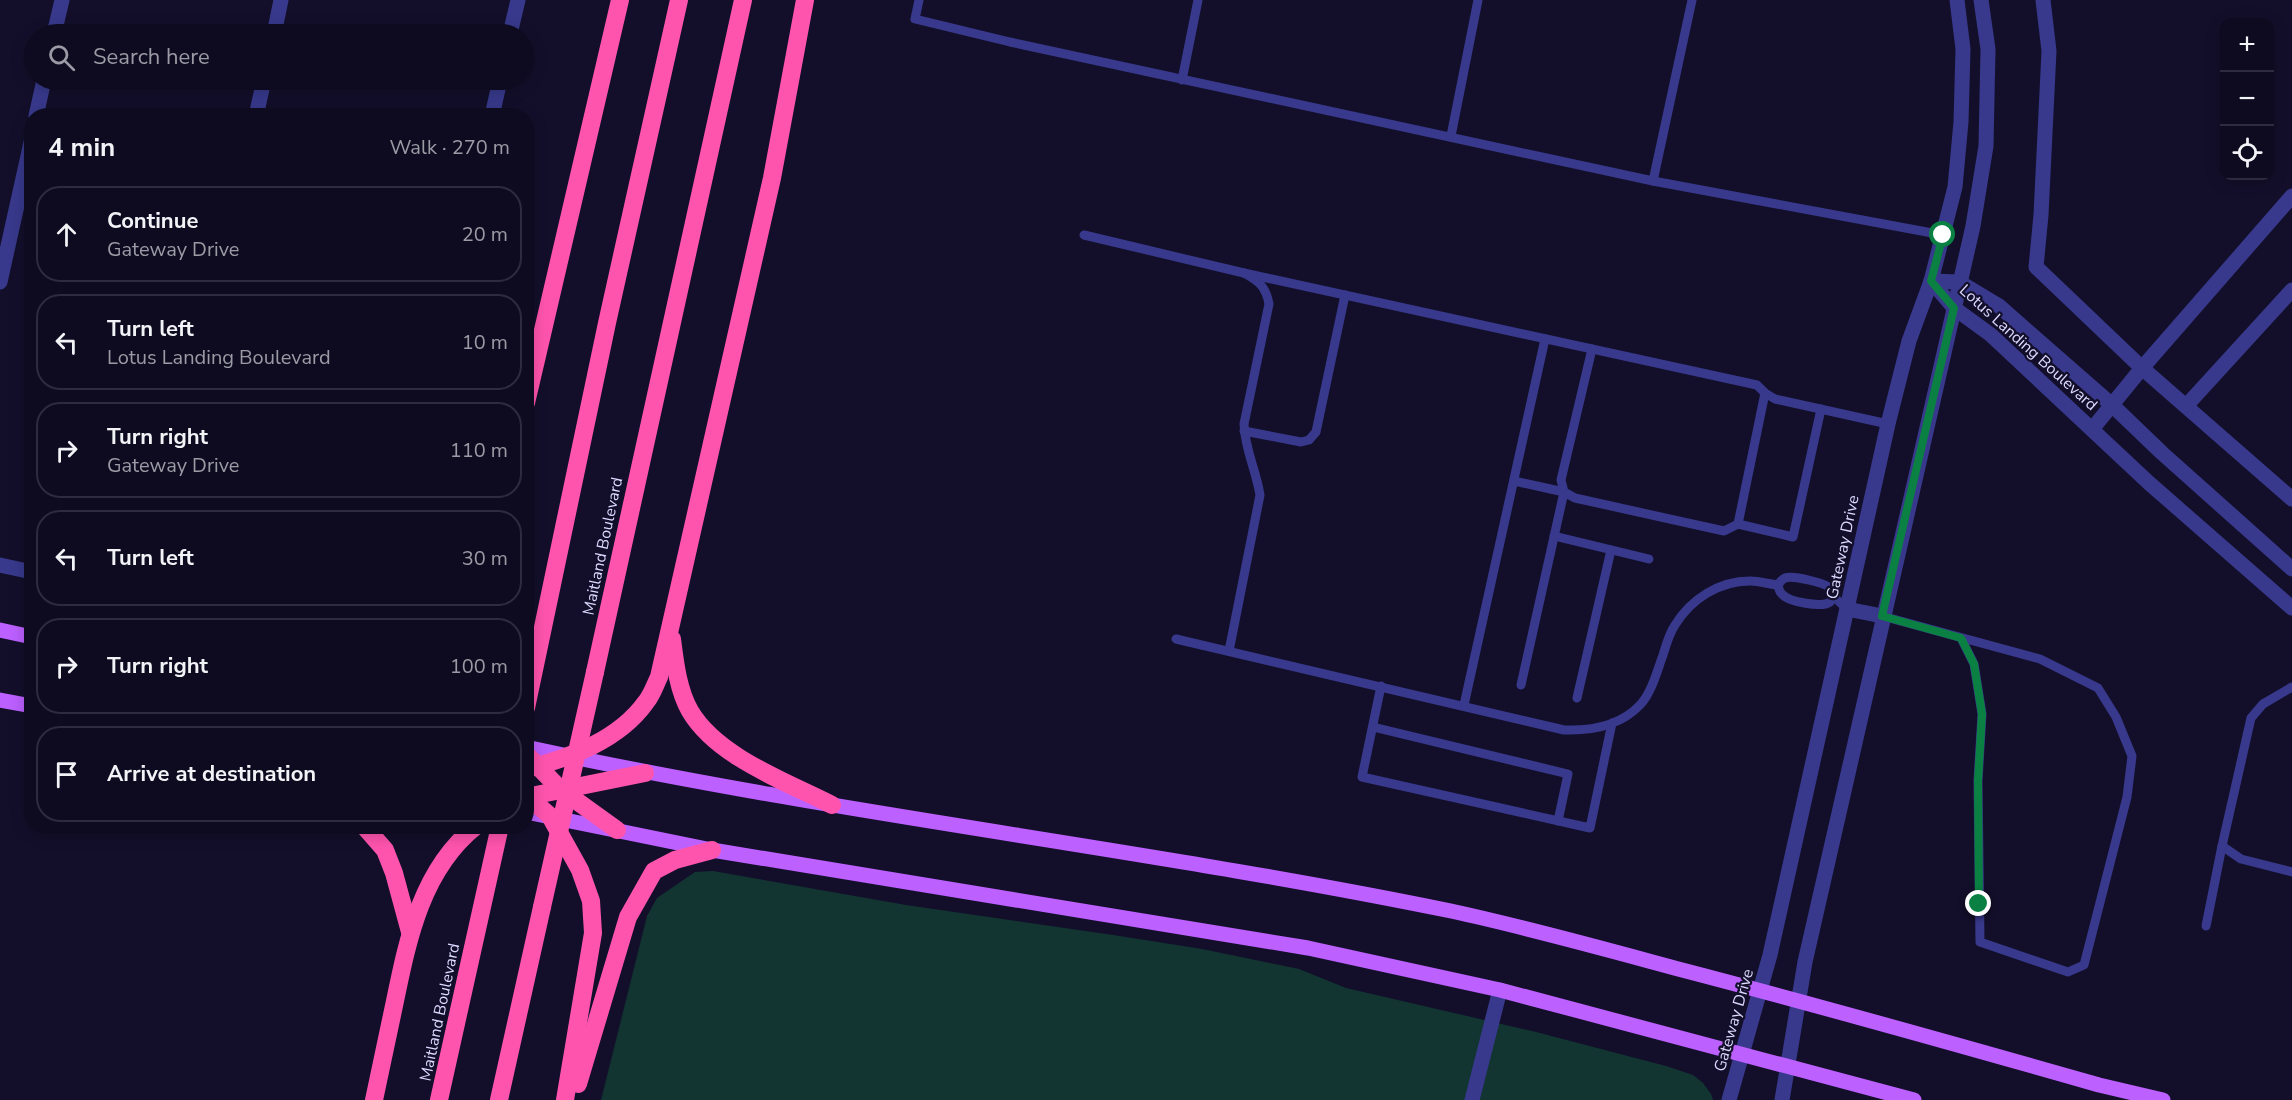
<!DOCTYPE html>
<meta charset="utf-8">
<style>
body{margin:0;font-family:"Nunito Sans",sans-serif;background:#1c192d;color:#f1f3f6}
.controls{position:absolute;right:18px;top:18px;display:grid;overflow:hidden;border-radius:12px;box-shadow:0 3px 15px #0003}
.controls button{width:54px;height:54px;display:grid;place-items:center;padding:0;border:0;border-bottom:2px solid #2e2b3e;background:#0e0b20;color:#f1f3f6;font:30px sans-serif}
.stop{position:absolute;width:18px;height:18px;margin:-14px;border:4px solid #0b8043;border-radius:50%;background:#fff}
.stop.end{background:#0b8043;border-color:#fff;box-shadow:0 2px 6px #0008}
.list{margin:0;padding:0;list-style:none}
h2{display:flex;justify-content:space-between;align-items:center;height:78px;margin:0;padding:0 24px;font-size:26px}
h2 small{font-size:20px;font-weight:400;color:#9b9ba5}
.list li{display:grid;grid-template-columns:39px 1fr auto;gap:18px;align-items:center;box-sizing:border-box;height:96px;margin:0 12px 12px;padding:0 12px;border:2px solid #2e2b3e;border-radius:24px}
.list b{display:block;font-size:22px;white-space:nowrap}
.list p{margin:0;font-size:20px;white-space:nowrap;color:#9b9ba5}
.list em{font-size:20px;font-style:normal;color:#9b9ba5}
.icon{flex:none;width:33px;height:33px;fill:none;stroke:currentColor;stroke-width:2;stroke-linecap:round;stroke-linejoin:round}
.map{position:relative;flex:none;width:2292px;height:1100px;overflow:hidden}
.search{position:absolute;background:#0e0b20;box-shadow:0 3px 15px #0003;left:24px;top:24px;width:510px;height:66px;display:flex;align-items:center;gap:15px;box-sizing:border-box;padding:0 21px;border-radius:33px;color:#9b9ba5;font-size:22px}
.panel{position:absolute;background:#0e0b20;box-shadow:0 3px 15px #0003;left:24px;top:108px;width:510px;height:726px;border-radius:24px}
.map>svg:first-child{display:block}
.green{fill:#123532}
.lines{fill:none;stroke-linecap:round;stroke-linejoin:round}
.service{stroke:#38398c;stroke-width:9}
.minor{stroke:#38398c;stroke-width:15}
.tertiary{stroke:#38398c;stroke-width:15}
.primary{stroke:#bc60ff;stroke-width:15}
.motorway{stroke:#ff54ae;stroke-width:18}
.motorway-bridge{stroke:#ff54ae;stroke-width:18}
.route{stroke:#0b8043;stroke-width:8}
.labels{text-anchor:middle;stroke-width:4.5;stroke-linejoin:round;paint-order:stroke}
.street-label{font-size:16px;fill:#dcd9ff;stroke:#130f2b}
</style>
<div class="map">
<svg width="2292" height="1100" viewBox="0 0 2292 1100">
<rect width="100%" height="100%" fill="#130f2b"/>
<!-- green -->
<path class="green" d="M713,871L906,905L1113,935L1202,949L1299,969L1346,988L1536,1032L1666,1066L1693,1075L1703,1083L1711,1094L1713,1100H601L647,916L657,898L695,872Z"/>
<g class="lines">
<!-- service -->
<g class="service">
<path d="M919,0L915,19L1010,42L1653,181L1943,235"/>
<path d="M1182,80L1198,0"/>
<path d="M1451,136L1478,0"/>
<path d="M1653,181L1692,0"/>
<path d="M1084,235L1244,273C1259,281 1266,287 1269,304L1244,424C1245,450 1256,470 1260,495L1229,651"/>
<path d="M1244,273L1757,385L1765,393L1775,399L1888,424"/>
<path d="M1592,349L1561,480L1564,492L1575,498L1724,531L1738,524"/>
<path d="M1765,393L1738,524L1793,537L1821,409"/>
<path d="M1244,431L1301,442L1309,440L1316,432L1345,295"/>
<path d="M1514,481L1564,492L1521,685"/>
<path d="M1554,536L1649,559"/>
<path d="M1778,585C1780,582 1781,580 1785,578C1793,575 1827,583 1833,590V596L1847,609"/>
<path d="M1778,585C1779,589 1779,592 1782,594C1788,602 1823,608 1830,602L1833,596"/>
<path d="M1882,616L2040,659L2098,688L2116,717L2132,756L2127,797L2084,965L2068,972L1980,942L1978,781L1982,714L1974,664L1961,638"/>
<path d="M1176,639L1564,730C1592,731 1620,726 1640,705C1652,692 1657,671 1663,655C1666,645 1669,634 1675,625C1691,599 1719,581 1750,581C1759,581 1769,584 1778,585"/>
<path d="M1381,686L1362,777L1590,828L1612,723"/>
<path d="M2292,687L2263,704L2251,718L2222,846L2241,859L2292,872"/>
<path d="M1577,698L1611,550"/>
<path d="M1464,705L1545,339"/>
<path d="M1373,727L1568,774L1558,821"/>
<path d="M2206,926L2222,846"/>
</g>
<!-- minor -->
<g class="minor">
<path d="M2043,0L2049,51L2041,215L2036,267L2142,368L2292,499"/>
<path d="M54,34L62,0"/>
<path d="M274,34L281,0"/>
<path d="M510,34L518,0"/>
<path d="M36,116L44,80"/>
<path d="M256,116L264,80"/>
<path d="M492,116L500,80"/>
<path d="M1931,281L1954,308L1991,335L2149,483L2292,608"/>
<path d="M1931,281L1959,282L1999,306L2112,405L2162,453L2292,569"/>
<path d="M0,282L32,138"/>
<path d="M2186,406L2292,290"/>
<path d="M2093,428L2142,368L2292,196"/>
<path d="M0,565L32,572"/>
<path d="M1847,609L1882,616"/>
<path d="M1472,1100L1500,990"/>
</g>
<!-- tertiary -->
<g class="tertiary">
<path d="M1729,1100L1770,955L1888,424L1909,341L1931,281L1955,187L1961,122L1963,49L1957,0"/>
<path d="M1782,1100L1805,962L1973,226L1986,146L1988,49L1981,0"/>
</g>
<!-- primary -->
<g class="primary">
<path d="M0,630L32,637"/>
<path d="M0,700L32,706"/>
<path d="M526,747C832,814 1144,848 1451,911C1530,928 1608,950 1686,971C1824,1007 1962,1046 2099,1085L2163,1100"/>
<path d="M526,812L712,850L1308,948L1500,990L1914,1100"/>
</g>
<!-- motorway -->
<g class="motorway">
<path d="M526,403L620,0"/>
<path d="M672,639C675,663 678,690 690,711C717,757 787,782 832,805"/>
<path d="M595,672L743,0"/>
<path d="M526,708L607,323L679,0"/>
<path d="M526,754L560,789L617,830"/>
<path d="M526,769C570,758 619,740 646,702C652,695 655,685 659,677L772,178L805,0"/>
<path d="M526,795L550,816L580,870L591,901L593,933L565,1100"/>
<path d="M526,797L645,773"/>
<path d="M364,826L385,850L394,873L410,932"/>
<path d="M578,1084L628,917L654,871L675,860L712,850"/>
<path d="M374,1100C381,1067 388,1034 395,1001C408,938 422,869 476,826"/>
<path d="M439,1100L500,826"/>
<path d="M499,1100L542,907"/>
</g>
<!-- motorway-bridge -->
<path class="motorway-bridge" d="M542,907L595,672"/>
</g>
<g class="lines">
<!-- route -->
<path class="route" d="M1943,235L1931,281L1954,308L1882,616L1961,638L1974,664L1982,714L1978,781L1979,904"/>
</g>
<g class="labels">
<!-- street labels -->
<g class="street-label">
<text transform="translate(2029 347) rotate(42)" y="6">Lotus Landing Boulevard</text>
<text transform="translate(602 546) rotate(-78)" y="6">Maitland Boulevard</text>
<text transform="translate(1842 547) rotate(-78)" y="6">Gateway Drive</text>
<text transform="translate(439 1012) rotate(-78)" y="6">Maitland Boulevard</text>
<text transform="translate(1733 1020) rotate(-74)" y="6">Gateway Drive</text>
</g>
</g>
</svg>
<div class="controls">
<button>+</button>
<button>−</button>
<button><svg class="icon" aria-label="locate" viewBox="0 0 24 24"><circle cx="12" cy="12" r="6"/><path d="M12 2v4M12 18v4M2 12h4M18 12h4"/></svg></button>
</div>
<div class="stop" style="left:1943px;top:235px"></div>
<div class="stop end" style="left:1979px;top:904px"></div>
<div class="search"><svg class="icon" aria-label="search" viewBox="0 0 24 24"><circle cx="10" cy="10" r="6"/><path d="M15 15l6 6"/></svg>Search here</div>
<section class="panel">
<h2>4 min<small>Walk · 270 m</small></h2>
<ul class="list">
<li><svg class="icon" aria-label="ahead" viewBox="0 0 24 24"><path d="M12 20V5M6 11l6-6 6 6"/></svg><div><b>Continue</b><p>Gateway Drive</p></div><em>20 m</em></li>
<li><svg class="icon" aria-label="left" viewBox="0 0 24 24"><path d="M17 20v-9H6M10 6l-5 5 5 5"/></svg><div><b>Turn left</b><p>Lotus Landing Boulevard</p></div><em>10 m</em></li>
<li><svg class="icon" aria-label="right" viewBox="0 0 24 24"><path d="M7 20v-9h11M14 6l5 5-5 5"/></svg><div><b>Turn right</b><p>Gateway Drive</p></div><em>110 m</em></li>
<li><svg class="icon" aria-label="left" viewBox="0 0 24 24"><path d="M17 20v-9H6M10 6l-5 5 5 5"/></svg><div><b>Turn left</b></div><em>30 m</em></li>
<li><svg class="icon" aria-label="right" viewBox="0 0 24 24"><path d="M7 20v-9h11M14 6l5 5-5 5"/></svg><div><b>Turn right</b></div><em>100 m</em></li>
<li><svg class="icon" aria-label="arrive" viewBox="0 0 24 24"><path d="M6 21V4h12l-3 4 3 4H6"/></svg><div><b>Arrive at destination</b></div></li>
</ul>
</section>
</div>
